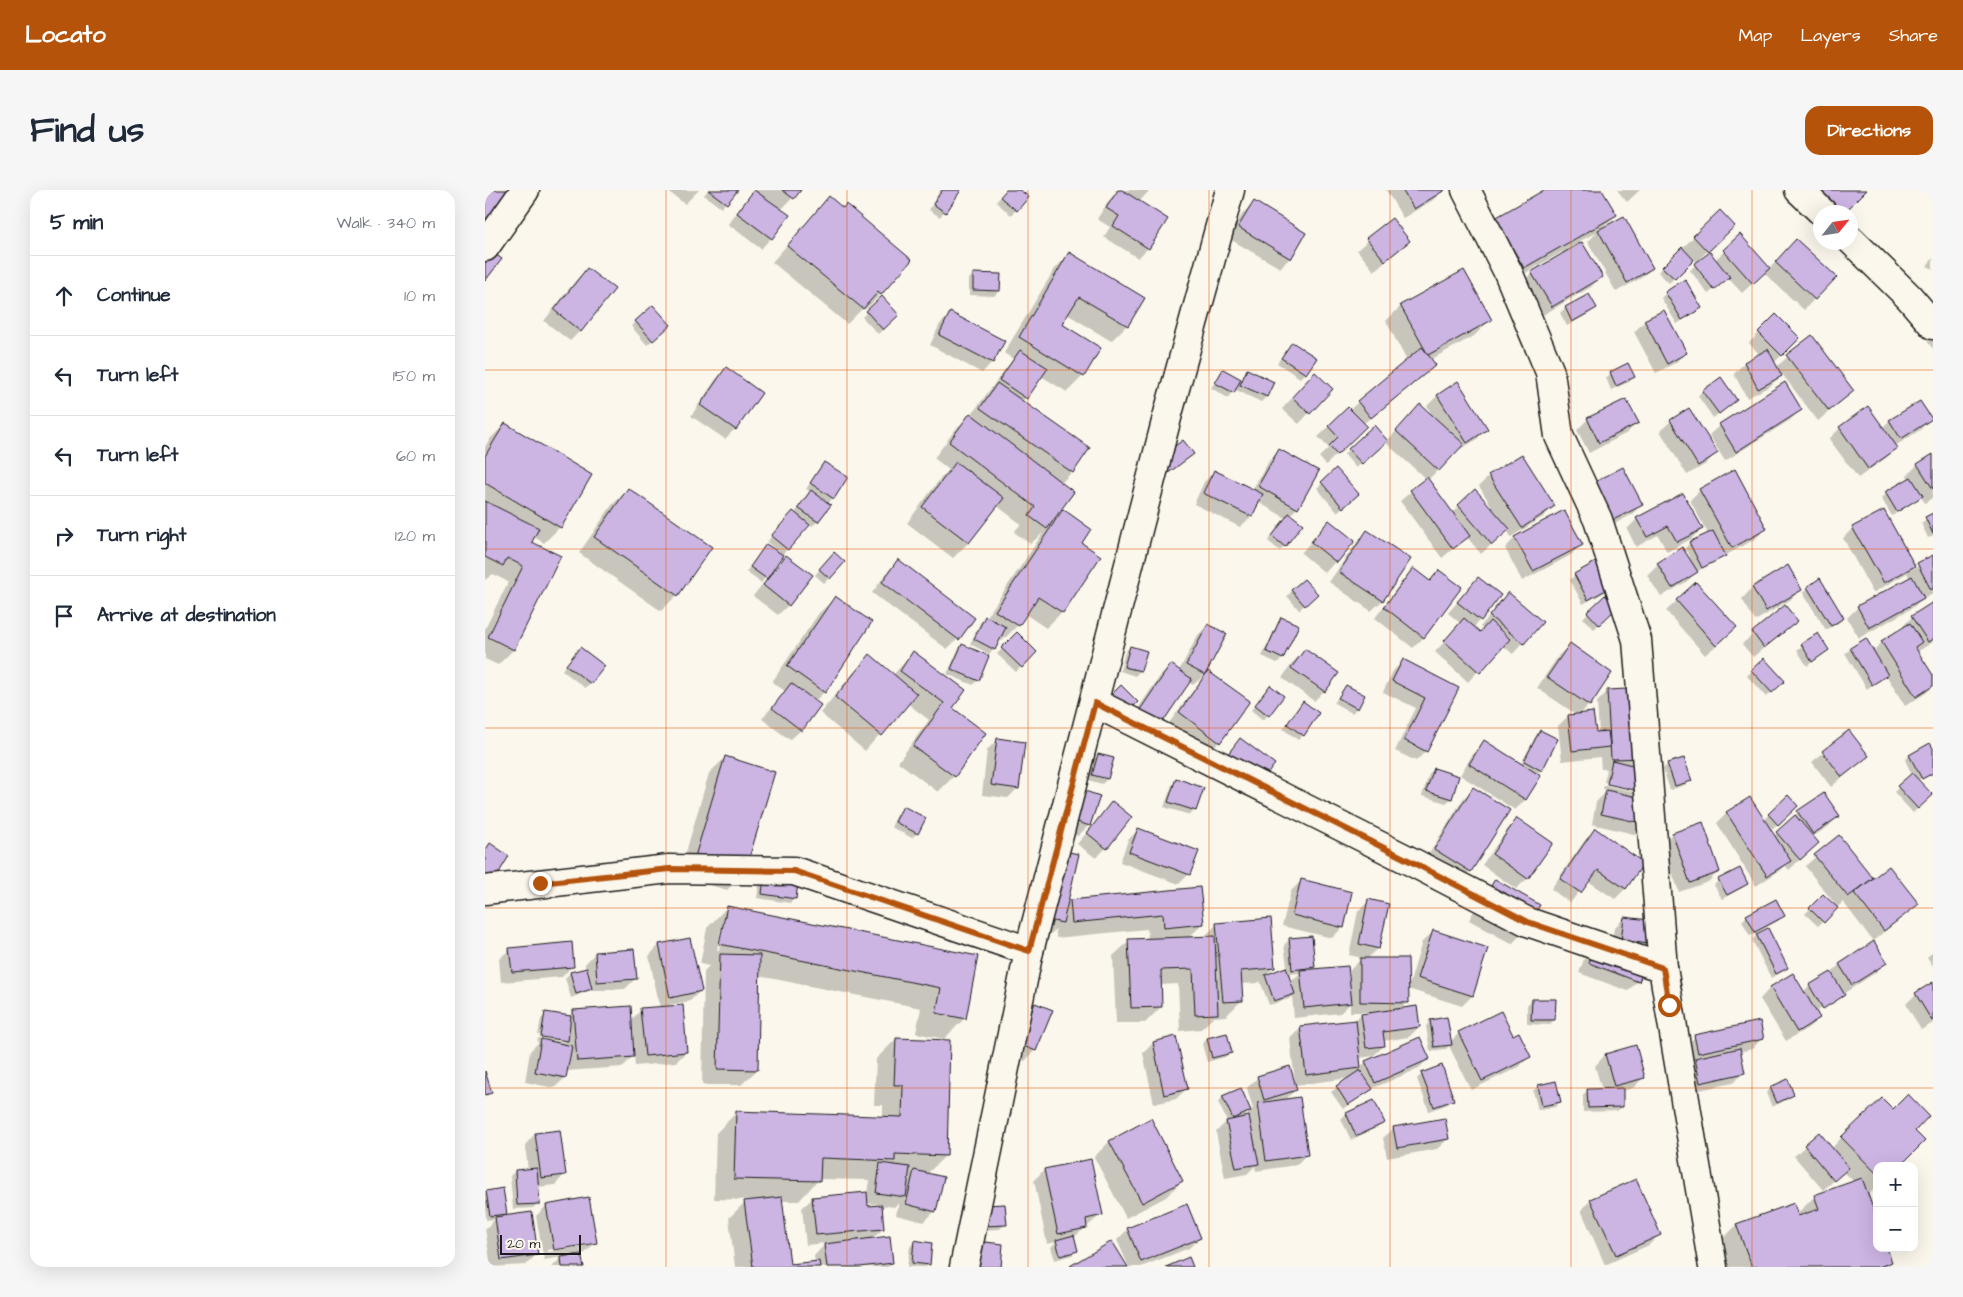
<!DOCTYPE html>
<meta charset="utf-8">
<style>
body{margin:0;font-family:"Architects Daughter",sans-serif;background:#f6f6f7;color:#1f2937}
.controls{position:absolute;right:15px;bottom:15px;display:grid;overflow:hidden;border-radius:10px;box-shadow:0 5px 20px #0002}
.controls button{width:45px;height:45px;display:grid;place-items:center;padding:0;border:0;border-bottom:1px solid #e0e1e3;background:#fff;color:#1f2937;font:25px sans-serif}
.compass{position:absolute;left:1328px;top:15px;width:45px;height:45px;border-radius:50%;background:#fff;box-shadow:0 5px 20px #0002;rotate:60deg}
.scale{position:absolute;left:15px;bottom:12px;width:81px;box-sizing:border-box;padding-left:5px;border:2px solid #1c1c1c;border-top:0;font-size:14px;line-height:18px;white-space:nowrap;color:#1c1c1c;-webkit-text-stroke:4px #fbf7ec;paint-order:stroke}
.stop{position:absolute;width:15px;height:15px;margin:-11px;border:4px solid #b45309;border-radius:50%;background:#fff}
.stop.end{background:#b45309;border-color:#fff;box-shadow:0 1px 5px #0008}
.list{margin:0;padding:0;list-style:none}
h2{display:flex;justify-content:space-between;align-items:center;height:65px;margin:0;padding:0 20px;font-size:21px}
h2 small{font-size:16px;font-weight:400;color:#747a83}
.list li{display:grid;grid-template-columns:32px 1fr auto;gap:15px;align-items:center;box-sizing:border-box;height:80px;padding:0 20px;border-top:1px solid #e0e1e3}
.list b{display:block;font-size:19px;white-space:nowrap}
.list em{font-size:16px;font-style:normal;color:#747a83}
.icon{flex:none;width:28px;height:28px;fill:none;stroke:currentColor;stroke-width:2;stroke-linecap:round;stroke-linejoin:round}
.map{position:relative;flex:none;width:1448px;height:1077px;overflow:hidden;border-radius:15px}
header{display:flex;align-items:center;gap:30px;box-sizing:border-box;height:70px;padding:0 25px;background:#b45309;color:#fff}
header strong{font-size:24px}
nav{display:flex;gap:28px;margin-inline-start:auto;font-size:18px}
.intro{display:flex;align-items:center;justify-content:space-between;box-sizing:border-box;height:120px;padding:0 30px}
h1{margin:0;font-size:35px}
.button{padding:12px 22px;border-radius:15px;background:#b45309;color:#fff;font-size:18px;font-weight:700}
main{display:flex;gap:30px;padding:0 30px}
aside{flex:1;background:#fff;border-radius:15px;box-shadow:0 5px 20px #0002}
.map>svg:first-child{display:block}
.shadow{fill:#0003;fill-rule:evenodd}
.building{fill:#ccb4e3;stroke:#1c1c1c}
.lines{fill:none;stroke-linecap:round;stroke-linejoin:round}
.minor-casing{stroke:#1c1c1c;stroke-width:31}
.minor{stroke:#fbf7ec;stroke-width:28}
.route{stroke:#b45309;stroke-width:6}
.grid{fill:none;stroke:#e8590c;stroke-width:1;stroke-opacity:0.55}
</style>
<header>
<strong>Locato</strong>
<nav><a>Map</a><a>Layers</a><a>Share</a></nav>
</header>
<div class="intro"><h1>Find us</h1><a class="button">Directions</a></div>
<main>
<aside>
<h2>5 min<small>Walk · 340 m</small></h2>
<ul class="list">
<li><svg class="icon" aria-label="ahead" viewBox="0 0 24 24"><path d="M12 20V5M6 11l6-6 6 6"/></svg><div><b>Continue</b></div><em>10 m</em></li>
<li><svg class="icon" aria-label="left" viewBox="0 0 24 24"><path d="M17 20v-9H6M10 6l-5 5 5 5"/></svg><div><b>Turn left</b></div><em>150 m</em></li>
<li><svg class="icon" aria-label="left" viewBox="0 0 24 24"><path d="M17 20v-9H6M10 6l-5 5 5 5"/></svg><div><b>Turn left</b></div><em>60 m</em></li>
<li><svg class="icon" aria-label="right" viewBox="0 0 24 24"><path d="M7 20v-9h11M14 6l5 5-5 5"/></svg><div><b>Turn right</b></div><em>120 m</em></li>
<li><svg class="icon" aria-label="arrive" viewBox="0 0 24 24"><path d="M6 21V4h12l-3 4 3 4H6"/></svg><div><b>Arrive at destination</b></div></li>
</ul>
</aside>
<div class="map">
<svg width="1448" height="1077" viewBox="0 0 1448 1077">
<rect width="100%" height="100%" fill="#fbf7ec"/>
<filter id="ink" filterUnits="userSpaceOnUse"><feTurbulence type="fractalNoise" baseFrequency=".02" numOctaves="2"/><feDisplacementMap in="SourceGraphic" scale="10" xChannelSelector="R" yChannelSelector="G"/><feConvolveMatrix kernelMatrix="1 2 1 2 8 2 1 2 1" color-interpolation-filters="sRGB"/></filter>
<g filter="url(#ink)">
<!-- shadow -->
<g class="shadow">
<path d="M181,0H214L200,14Z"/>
<path d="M223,0H251L236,18L219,5Z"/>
<path d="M271,0H315L296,20L286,48L276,59L243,34L260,11Z"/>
<path d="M456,0H473L455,27L444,20Z"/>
<path d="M521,0H533L531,20L526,25L511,12Z"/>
<path d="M629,0H665L654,12L663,58L653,68L619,47L625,37L612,29L624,10L632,2Z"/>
<path d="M901,0H958L948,10L918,28Z"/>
<path d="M1061,0H1116L1130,25L1115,40L1167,78L1156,88L1131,102L1103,52L1112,42L1095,51L1116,86L1106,97L1056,126L1036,93L1047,83L1078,64L1077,62L1023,93L995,45Z"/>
<path d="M1132,0H1155L1142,12Z"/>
<path d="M344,8L396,104L380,120L378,118L362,134L287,72Z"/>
<path d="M769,13L805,68L795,78L743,48L758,23Z"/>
<path d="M1235,21L1249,36L1212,71L1213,73L1230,70L1255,46L1284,79L1301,61L1350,87L1319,120L1279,83L1257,103L1243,88L1223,104L1205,80L1213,73L1209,69L1184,93L1173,82Z"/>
<path d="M907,30L923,51L889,81L872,60Z"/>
<path d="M584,64L658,108L642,135L626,151L582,124L575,135L598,186L582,202L556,186L537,212L604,258L587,282L576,293L569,327L570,328L578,321L596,353L614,366L577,422L561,438L540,424L533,435L517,451L514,449L509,459L504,464L485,454L495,433L501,428L558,343L545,354L529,342L536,334L511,315L484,352L468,368L422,333L455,289L464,280L449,268L470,240L486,225L528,169L519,163L569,80Z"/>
<path d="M1448,67V79L1442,76Z"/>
<path d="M102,79L95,141L85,151L59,131L91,90Z"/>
<path d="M489,84L514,101L509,106L484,105V89Z"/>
<path d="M1181,103L1216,118L1192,134L1176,108Z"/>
<path d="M1104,106L1110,118L1105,123L1082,136L1075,123L1080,118Z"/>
<path d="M397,108L413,125L393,144L377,127Z"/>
<path d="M916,116L1005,130L989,146L945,170L950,175L878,234L880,236L841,275L834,267L844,258L833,247L863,218L864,220L922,171L901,131Z"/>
<path d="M1178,122L1200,163L1190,173L1171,183L1149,142L1159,132Z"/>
<path d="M466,124L507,172L497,183L445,155L455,134Z"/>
<path d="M1291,126L1313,148L1289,173L1291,177L1326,147L1368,201L1333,231L1297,184L1285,196L1262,208L1249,184L1259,173L1275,165L1264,153Z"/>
<path d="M151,132L179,140L162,155L146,136Z"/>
<path d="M1448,146V159L1442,151Z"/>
<path d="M807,153L820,183L815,188L792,173Z"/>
<path d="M242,179L250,239L240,249L206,226L231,189Z"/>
<path d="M738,180L756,190L763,180L788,192L781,207L776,212L749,199L743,208L726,198Z"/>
<path d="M1126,183L1148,187L1144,192L1126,200L1121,188Z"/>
<path d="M972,193L1001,239L991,250L970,262L943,290L967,323L990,301L1008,322H1010L994,296L1004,286L1036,265L1069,316L1058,327L1026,347L1022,340L996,364L982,347L957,368L915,311L941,289L900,252L871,278L859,264L889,236L902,251L935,216L949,229L942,216L952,206Z"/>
<path d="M820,194L846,199L814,234L797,219Z"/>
<path d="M1217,201L1246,214L1228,228L1213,206Z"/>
<path d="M1434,212L1445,229L1435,240L1410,256L1411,258L1401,268L1373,288L1344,249L1355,238L1383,218L1397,238L1404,231Z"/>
<path d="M1316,219L1305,230L1240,271L1224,245L1235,235Z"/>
<path d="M1103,229L1152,233L1142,243L1104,263L1092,240Z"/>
<path d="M1186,231L1231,263L1221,274L1202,285L1175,241Z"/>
<path d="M20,234L75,337L59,353L49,347L46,353L74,367L28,460L13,475L0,469V439L23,392L8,384L0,390V257L4,250Z"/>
<path d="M794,260L812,318L805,325L799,356L795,361L783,351L801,328L773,312L766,327L755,337L709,314L719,292L729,282L767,300L784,271Z"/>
<path d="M1448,265V307L1440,313L1436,307L1407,326L1396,308L1424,289L1422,286L1432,275Z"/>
<path d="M339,273L348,308L342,314L344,315L332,332L327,336L324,334L297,365L287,381L302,366L303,415L293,425L268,406L282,389L280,388L276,393L261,382L281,355L293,364L294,362L282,352L303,327L310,323L326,302L321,299Z"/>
<path d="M851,280L867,309L852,322L832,298Z"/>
<path d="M143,300L225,358L192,405L176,421L94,363L127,315Z"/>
<path d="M1215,300L1281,338L1270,349L1211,382L1201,392L1176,407L1162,385L1173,374L1197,359L1204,371L1206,370L1200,358L1205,353L1223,344L1205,310Z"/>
<path d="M1099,304L1156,315L1146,325L1118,340Z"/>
<path d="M1399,321L1430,378L1448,366V403L1437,409L1427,418L1374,448L1362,428L1373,417L1425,389L1422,383L1388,403L1358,348L1368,338Z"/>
<path d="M1448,325V346L1443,348L1436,333Z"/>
<path d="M1152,329L1216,339L1206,349L1182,362L1173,345L1151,357L1142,339Z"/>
<path d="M844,331L868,351L840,383L816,363Z"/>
<path d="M882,342L924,370L897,411L886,421L844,392L872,352Z"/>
<path d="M1030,348L1096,354L1086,365L1037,391L1020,358Z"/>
<path d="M344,368V388L339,393L330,385Z"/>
<path d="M413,371L473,449L462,459L387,403L403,381Z"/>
<path d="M1302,377L1315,399L1305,410L1270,431L1257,409L1267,398Z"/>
<path d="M928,380L944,391L954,381L939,447L928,458L890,428L918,390Z"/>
<path d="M1090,385L1125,397L1120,402L1098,414L1085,390Z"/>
<path d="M993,388L1015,405L988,438L994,443L998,439L995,437L1023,404L1056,432L1028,464L1017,455L983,492L950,462L976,434L963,423Z"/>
<path d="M819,390L826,409L814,420L802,406Z"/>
<path d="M1211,393L1240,448L1220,465L1181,421Z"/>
<path d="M1323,398L1358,428L1353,433L1341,440L1318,403Z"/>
<path d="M1120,406L1131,417L1109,439L1098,428Z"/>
<path d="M350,408L339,502L329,512L316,540L305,550L277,529L300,501L287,492L334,423Z"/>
<path d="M1448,413V452L1432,462L1448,488V496L1441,503L1420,516L1401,485L1382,499L1360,463L1380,450L1388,462L1397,452L1418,439L1417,437L1427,427Z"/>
<path d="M1300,417L1311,431L1268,467L1257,454Z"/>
<path d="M797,429V469L792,473L777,466L792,434Z"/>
<path d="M723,435L740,444L716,489L724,483L734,552L724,562L684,533L716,490L715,489L708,495L703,492L640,538L675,486L686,476L694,481L713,445Z"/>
<path d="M532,444L550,462L531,482L512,464Z"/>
<path d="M1332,445L1343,460L1322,476L1312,460Z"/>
<path d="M477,455L493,490L488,495L462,484L473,460Z"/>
<path d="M1085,455L1125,484L1104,515L1094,525L1109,544L1114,543L1112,512L1123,501L1161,500L1153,601L1146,607L1164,635L1153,645L1107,634L1111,612L1123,600L1118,599L1119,595L1151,602V599L1119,592L1122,579H1116L1115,567L1077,571L1073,536L1083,526L1092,525L1052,498L1074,465Z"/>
<path d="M645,457L655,481L650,486L635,481L640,462Z"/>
<path d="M95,458L105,493L100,498L77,480Z"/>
<path d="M820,461L839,501L829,511L797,488L809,471Z"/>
<path d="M428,463L466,519L469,586L453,602L413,572L444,530L422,513L380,561L335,523L370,481L385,466L408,485Z"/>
<path d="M918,471L973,498L941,561L931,571L910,561L931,518L898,502L908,481Z"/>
<path d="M1267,481L1293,496L1281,507L1262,486Z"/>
<path d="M861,496L872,518L867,523L849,513Z"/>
<path d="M781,502L783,525L778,530L766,520Z"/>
<path d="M818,513V545L813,550L798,539Z"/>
<path d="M1055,542L1056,580L1051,584L1055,586L1040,610L1030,620L975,585L989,562L999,551L1036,574L1050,547Z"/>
<path d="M1364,542L1382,566L1346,597L1327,572Z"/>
<path d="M513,549L533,598L523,608L497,605L502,560Z"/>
<path d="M755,550L771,597L761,607L728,583L745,560Z"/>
<path d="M1448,561V581L1431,591L1446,605L1428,623L1409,602L1427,585L1420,570L1424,566Z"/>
<path d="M613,565L622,589L617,594L603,590L608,570Z"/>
<path d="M240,568L258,685L242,700L194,686L224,583Z"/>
<path d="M1198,569L1205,590L1200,595L1185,600L1178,579L1182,575Z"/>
<path d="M949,579L966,609L961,613L937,606L944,584Z"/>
<path d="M691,590L710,620L705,625L679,617L687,595Z"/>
<path d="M988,599L1023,621L985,681L975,692L940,670L978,609Z"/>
<path d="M1303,607L1312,616L1287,639L1282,635L1289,646L1313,622L1353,626L1343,637L1327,647L1332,653L1304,680L1300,675L1294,681L1271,696L1232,633L1242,623L1279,630Z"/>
<path d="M578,609L604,635L593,646L569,638Z"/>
<path d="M627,613L621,658L611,668L592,654Z"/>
<path d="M418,618L432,643L427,648L406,637L413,623Z"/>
<path d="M1032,629L1066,653L1042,689L1031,699L997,675L1022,640Z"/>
<path d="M1217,634L1234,681L1223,692L1194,702L1177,654L1187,644Z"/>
<path d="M654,639L704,684L694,694L635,672L643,650Z"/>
<path d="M1111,640L1158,673L1140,699L1130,709L1103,691L1085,713L1066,699L1100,650Z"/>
<path d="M909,646L925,663L907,681L890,664Z"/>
<path d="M1354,647L1388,690L1432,714L1388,751L1358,712L1333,736L1320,724L1338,706L1349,715L1350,714L1320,676Z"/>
<path d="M1234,690L1262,694L1257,698L1237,709L1229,695Z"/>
<path d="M816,691L866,703L857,738L847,748L797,736L806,701Z"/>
<path d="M1010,691L1037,743L1027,754L984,730L1000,701Z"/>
<path d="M312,693L310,708L305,713L272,708L274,694Z"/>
<path d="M714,698L718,734L703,748H718L732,734L789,777L781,785L803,783L799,755L804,750L829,777L825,781L865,790V780L877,768L864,765L873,721L884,711L893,758L882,769L922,812L915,820L934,837L924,847L898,851L899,856L888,866L874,868L875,877L881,872L943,869L933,879L886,899L858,919L846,902L865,888L810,895L811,899L800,910L822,964L811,975L771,981L770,976L762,984L740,988L731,942L742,931L733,912L738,907L756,900L765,922L768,919L762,898L772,888L804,878L810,893L805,848L816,837L870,831L876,825L883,824V822H865V814L855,823L809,828L807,806L804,809L784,815L775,791L773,793L756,794L757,810L741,826L729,827L716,839L695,841L693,794L675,795L676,817L660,833H631L628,766L644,751L663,750L662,739L571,748V739L567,743L544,738L585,711ZM815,783L805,793L802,784ZM763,923V927L757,929Z"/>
<path d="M242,717L491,767L480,828L459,849L431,843L436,818L274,786L272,880L256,895H217L219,781L224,776L215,774L222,738ZM236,739H238L234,760H232Z"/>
<path d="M1262,726H1298L1293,731L1265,746L1257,731Z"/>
<path d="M1139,728L1172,732L1153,791L1143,801L1094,783L1102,761L1126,755L1129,738Z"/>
<path d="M948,742L987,806L977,816L923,799L937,752Z"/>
<path d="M1272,745L1302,778L1297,782L1286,788L1267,750Z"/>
<path d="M1388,753L1400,773L1390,783L1332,821L1334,828L1323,838L1301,851L1275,809L1285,798L1308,785L1318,802L1324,796L1346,784L1354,775Z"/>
<path d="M174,755L215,801L205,811L184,815L201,862L191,872L150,876L149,865L138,877L81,881L80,888L69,898L40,892L45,861L54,852H52L53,848L79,852V849L53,845L56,829L61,824L83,827L88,822L145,818L146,830L156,820L175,818L164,766Z"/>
<path d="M25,759L87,776L77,787L16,792L14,769Z"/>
<path d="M1448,762V776L1442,767Z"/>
<path d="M110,763L151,788L140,799L103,801L86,808L80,788L85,783L100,779V774Z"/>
<path d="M1448,793V833L1436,840L1421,814L1431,804Z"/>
<path d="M1047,810L1069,830L1064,835L1042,834V815Z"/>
<path d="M550,814V860L540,871L523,864L540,825Z"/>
<path d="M1016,823L1028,847L1044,867L1034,877L986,900L964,856L961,859L945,861L941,836L946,831L965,852L974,843Z"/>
<path d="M1210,847L1277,848L1267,859L1254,862L1259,883L1248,893L1205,902L1199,857Z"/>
<path d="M411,849L461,965L442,984L450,1021L439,1032L411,1025L414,1012L409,1017L382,1013V1018L398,1039L387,1049L407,1073L403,1077H250L244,1028L260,1012H268V1010L229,1009L231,943L252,922L398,927V915H389L391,869ZM334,989L384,990L382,1003L328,1008L317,1018L321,1055L341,1053L329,1066L330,1072L304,1075L296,1011H314Z"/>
<path d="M722,849L745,862L740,867L722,872L717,854Z"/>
<path d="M668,853L701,899L691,909L669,914L658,863Z"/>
<path d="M1150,857L1159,887L1148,898L1137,901V916L1132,921L1098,922V905L1103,900H1117L1110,876L1120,865Z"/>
<path d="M937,884L968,909L963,914L944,921L932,889Z"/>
<path d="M1053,896L1075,912L1070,917L1053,920L1048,901Z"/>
<path d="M1286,898L1308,904L1303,909L1287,917L1281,903Z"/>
<path d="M889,911L898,932L893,937L866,950L856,929L861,924Z"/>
<path d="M909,938L963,949L952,959L902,968L898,948Z"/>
<path d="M50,944L80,984L70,995L52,997L53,1013L48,1018L28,1019L25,986L30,981L43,980L40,955Z"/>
<path d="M1334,944L1346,959L1357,947L1392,976V997L1382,1006L1392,1058L1406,1072L1401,1077H1239L1231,1055L1252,1035L1311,1025L1330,1006L1369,992L1359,982L1338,1000L1309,966Z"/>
<path d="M624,952L697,991L681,1007L641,1028L609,967Z"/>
<path d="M559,980L616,1025L588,1048L592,1060L587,1065L570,1070L566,1057L571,1052L562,1054L549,990Z"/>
<path d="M2,1002L20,1023L16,1027L52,1064L41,1075L6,1077L0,1039L10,1029L1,1030L0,1004Z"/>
<path d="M1106,1010L1174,1045L1164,1055L1120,1075L1096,1020Z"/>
<path d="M61,1016L110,1053L100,1063L95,1064L97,1077H67L77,1067L59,1070L51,1026ZM100,1054V1056L63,1062V1060Z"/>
<path d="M494,1021L520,1034L515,1039L496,1040Z"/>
<path d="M643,1039L715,1048L704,1058L656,1077H644L632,1050Z"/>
<path d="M429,1052L444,1074L441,1077H422L425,1057Z"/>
</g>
<!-- building -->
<g class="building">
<path d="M0,0H41L0,41Z"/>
<path d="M223,0H253L242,14Z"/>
<path d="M269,0L305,25L287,49L252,23Z"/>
<path d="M297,0H316L309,9Z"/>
<path d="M457,0H476L461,23L448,14Z"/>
<path d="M521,0H535L544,7L532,21L515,7Z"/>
<path d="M633,0H637L683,29L664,59L628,36L634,26L621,18Z"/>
<path d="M917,0H960L929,19Z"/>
<path d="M1059,0H1117L1132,25L1039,78L1010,28Z"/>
<path d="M1318,0H1382L1360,22H1341Z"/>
<path d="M344,6L358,18L361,14L427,70L396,105L393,102L378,119L302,56Z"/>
<path d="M769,11L821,43L806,69L753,37Z"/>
<path d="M1235,20L1250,36L1223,62L1208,46Z"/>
<path d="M1139,26L1168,78L1142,93L1113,40Z"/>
<path d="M907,28L925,51L900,71L881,48Z"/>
<path d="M1255,44L1285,78L1268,94L1238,60Z"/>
<path d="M1311,49L1352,87L1330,110L1290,72Z"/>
<path d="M1097,52L1118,87L1067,117L1046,82Z"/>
<path d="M0,57L17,69L0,91Z"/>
<path d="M1197,57L1209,70L1190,89L1177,77Z"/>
<path d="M584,62L660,108L643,136L594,107L577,134L616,158L599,187L534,147Z"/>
<path d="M1225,62L1245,87L1229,100L1209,74Z"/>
<path d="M102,78L130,99L96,142L69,120Z"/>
<path d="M979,80L1007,130L943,165L915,115Z"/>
<path d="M488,83L516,84L515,101L488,100Z"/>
<path d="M1200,89L1217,118L1197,130L1180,102Z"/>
<path d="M1104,104L1112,118L1087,132L1080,117Z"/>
<path d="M397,106L414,125L398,140L381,121Z"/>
<path d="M168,115L186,135L168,151L150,131Z"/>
<path d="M1179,120L1202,163L1182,174L1159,130Z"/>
<path d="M465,122L520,151L508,173L454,145Z"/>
<path d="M1291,124L1315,148L1297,166L1273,142Z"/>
<path d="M1327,145L1369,201L1344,221L1301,165Z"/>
<path d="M807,152L832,168L821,184L796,168Z"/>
<path d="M937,157L951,175L886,228L872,211Z"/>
<path d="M1283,159L1297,186L1273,199L1259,172Z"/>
<path d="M535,160L563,178L542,209L514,190Z"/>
<path d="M1143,173L1150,187L1131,196L1125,182Z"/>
<path d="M241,177L277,203L251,240L215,215Z"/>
<path d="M738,179L756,189L749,203L730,193Z"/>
<path d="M762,179L789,192L782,207L755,195Z"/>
<path d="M830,182L848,199L825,224L807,207Z"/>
<path d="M1236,187L1252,210L1234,224L1217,201Z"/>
<path d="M973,191L1003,239L982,253L952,205Z"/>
<path d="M1300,192L1317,220L1251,262L1234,234Z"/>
<path d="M512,193L605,258L588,283L495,218Z"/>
<path d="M1141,209L1154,233L1114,253L1102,228Z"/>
<path d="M1435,211L1447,229L1416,249L1404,230Z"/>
<path d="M935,214L979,254L954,281L911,241Z"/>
<path d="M1383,216L1413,258L1383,279L1354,237Z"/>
<path d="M863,217L882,236L852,265L844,256L853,247L843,236Z"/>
<path d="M1204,218L1233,263L1213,276L1185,230Z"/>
<path d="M485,223L589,302L562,339L544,326L550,317L464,252Z"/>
<path d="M20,233L107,285L76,338L0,293V266Z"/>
<path d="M889,235L903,251L877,274L863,259Z"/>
<path d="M698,250L709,264L682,284L671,270Z"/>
<path d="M794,259L834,281L813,319L773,296Z"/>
<path d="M1037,264L1070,316L1037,338L1003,285Z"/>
<path d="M1448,264V299L1432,274Z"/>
<path d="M339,272L363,287L349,309L325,293Z"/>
<path d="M471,272L519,308L484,353L437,317Z"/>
<path d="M1138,277L1158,315L1128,330L1108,293Z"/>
<path d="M851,278L874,304L858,318L836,292Z"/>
<path d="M1250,279L1282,339L1247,358L1214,299Z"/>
<path d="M729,280L778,304L767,327L718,303Z"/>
<path d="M942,287L985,346L968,359L925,300Z"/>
<path d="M1426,287L1438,306L1412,322L1400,302Z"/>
<path d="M143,298L227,357L193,406L109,347Z"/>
<path d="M990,299L1025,339L1007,355L973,315Z"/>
<path d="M326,300L346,315L333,332L313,318Z"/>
<path d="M1198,303L1218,339L1192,352L1183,336L1162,347L1151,328Z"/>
<path d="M0,311L54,338L47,352L76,366L29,460L3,447L38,376L22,368L18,376L0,367Z"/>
<path d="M578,319L606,339L597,353L616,366L578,423L553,407L534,436L510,421Z"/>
<path d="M1079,320L1098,355L1048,381L1029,347Z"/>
<path d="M1399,320L1430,376L1399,393L1367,337Z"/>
<path d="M308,321L325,335L303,360L286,346Z"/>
<path d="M804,323L818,334L800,357L787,346Z"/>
<path d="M1448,323V344L1440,327Z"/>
<path d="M844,330L870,351L852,373L826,352Z"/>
<path d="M882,340L926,369L898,411L854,382Z"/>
<path d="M1228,341L1241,366L1217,378L1204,352Z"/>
<path d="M281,354L298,365L282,389L265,377Z"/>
<path d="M1197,357L1213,382L1187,398L1172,373Z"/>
<path d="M349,362L360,372L345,389L334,379Z"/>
<path d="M301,365L328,385L304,416L278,395Z"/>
<path d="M1448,365V399L1446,400L1432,373Z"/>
<path d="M413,369L490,428L474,450L397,392Z"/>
<path d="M1112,371L1126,397L1103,410L1089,384Z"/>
<path d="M1303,375L1317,400L1281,421L1267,397Z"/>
<path d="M928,378L945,391L954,380L977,397L939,448L899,417Z"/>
<path d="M1427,386L1439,408L1384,438L1372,416Z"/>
<path d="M993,387L1016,405L996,431L972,412Z"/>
<path d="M1335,388L1359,428L1346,436L1322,397Z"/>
<path d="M819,389L833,404L820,416L806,400Z"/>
<path d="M1211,392L1252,437L1231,456L1191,410Z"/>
<path d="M1023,402L1058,432L1039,454L1004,426Z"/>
<path d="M1120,405L1133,417L1114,435L1102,422Z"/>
<path d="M350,406L387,432L340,503L302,476Z"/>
<path d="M1448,412V449L1443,452L1426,426Z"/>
<path d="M1300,415L1313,431L1279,458L1267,442Z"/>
<path d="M500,426L521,437L510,460L489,449Z"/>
<path d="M796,427L814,435L798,469L781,461Z"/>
<path d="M979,428L995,442L1005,431L1025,449L995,483L959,451Z"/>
<path d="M1425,433L1437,452L1430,457L1448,485V496L1431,507L1396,451Z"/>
<path d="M723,434L742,444L720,485L701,475Z"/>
<path d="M532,442L552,462L537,478L516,458Z"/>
<path d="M1333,443L1344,460L1327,472L1316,454Z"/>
<path d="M1381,448L1403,485L1387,495L1365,458Z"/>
<path d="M1085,453L1127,483L1105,516L1062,487Z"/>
<path d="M477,454L504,466L494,491L466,479Z"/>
<path d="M645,456L662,461L656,481L639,477Z"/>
<path d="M95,457L120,476L106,494L81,475Z"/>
<path d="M820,459L854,483L840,502L806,478Z"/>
<path d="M428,461L481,500L468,518L501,543L470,587L428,556L459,513L415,481Z"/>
<path d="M385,464L432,504L397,546L350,507Z"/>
<path d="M1279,468L1300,491L1287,503L1266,480Z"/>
<path d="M918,469L974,498L942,562L919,550L940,508L907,491Z"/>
<path d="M686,474L707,489L671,542L650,527Z"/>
<path d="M723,481L765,511L735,553L694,522Z"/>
<path d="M306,493L336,515L317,541L287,518Z"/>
<path d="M636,495L653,512L640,525L623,508Z"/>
<path d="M785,495L799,506L784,526L770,515Z"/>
<path d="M861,495L880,505L873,519L853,508Z"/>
<path d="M1162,498L1166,568L1126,569L1122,500Z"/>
<path d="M818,511L834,523L819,546L802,534Z"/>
<path d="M1108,522L1111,542L1123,541L1125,557L1087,561L1083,525Z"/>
<path d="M1055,540L1073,549L1057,581L1039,571Z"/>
<path d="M1364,540L1384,566L1357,587L1337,561Z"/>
<path d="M512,548L540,552L534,599L506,595Z"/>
<path d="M755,548L790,574L772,598L737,572Z"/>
<path d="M999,550L1056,586L1041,610L984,574Z"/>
<path d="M1445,553L1448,558V583L1437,589L1424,565Z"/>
<path d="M613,564L629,568L623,589L607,585Z"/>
<path d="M240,566L290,582L259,685L209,670Z"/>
<path d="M1199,568L1207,591L1190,596L1182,573Z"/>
<path d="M1127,570L1159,578L1154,601L1122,594Z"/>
<path d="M949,578L974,586L967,609L941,601Z"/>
<path d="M1427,583L1448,605L1433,619L1412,596Z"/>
<path d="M691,588L719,598L711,621L683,612Z"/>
<path d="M588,597L615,606L605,636L579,628Z"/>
<path d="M988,597L1025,620L986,682L949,659Z"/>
<path d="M1121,600L1170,611L1165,635L1116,624Z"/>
<path d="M1339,603L1355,626L1328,644L1312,621Z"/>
<path d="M1303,605L1313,616L1293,635L1283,624Z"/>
<path d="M1265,607L1306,671L1282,686L1241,622Z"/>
<path d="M627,611L647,627L622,659L602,643Z"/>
<path d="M418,616L441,628L433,644L410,632Z"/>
<path d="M1310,625L1334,653L1315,670L1291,642Z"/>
<path d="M1032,628L1068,653L1043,689L1007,664Z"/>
<path d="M1218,632L1235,682L1205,693L1187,643Z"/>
<path d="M653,638L714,661L705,685L644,662Z"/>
<path d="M1110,638L1159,673L1141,699L1113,680L1096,703L1075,689Z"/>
<path d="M1354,645L1388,688L1363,707L1329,665Z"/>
<path d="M5,653L24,666L10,689L0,683V661Z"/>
<path d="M569,659L594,664L578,733L553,728Z"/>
<path d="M1404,676L1434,714L1399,741L1369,703Z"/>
<path d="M1255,678L1263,694L1242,705L1233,689Z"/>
<path d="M279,687L313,692L311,709L277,704Z"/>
<path d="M816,689L867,702L859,738L807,725Z"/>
<path d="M1010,689L1055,715L1038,744L993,719Z"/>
<path d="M715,697L719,734L679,738L678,724L587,733L585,710Z"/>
<path d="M1338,704L1353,718L1339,733L1324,718Z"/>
<path d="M883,709L904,714L894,759L874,754Z"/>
<path d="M1291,709L1300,726L1270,742L1261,725Z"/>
<path d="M242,716L493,766L481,829L451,823L456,798L234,754Z"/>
<path d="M1139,727L1173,731L1170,755L1136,750Z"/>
<path d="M786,728L790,778L756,781L758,811L738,812L731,733Z"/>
<path d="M1283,738L1303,778L1291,784L1271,744Z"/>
<path d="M948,740L1003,758L988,806L932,788Z"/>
<path d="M730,746L733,824L710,825L708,779L676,780L677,817L646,818L643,749Z"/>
<path d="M827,746L830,777L807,780L804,748Z"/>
<path d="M205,748L217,801L185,808L174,754Z"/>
<path d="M1113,749L1163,767L1154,792L1104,773Z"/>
<path d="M1389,751L1402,773L1367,795L1354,774Z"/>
<path d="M87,752L89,777L27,782L24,758Z"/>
<path d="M149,759L152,789L112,792L110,762Z"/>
<path d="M235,764L275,765L273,880L232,879Z"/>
<path d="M875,768H923L924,813L875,812Z"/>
<path d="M863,776L867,813L819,818L815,780Z"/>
<path d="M801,777L810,804L789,811L780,785Z"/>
<path d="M102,778L107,799L91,804L85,782Z"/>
<path d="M1346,782L1360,805L1338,819L1324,795Z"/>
<path d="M1308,783L1335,828L1312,842L1285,797Z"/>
<path d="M1448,792V830L1447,831L1430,803Z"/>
<path d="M1047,809H1071L1070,830H1046Z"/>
<path d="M550,813L568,820L551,861L533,854Z"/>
<path d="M198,815L202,862L160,866L155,818Z"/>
<path d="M146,816L149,867L92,871L88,820Z"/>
<path d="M932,816L935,837L898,842L900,856L881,858L876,824Z"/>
<path d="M1016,821L1028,845L1034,842L1046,867L997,891L973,842Z"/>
<path d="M60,822L86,826L83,851L56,847Z"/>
<path d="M962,827L967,855L949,857L945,830Z"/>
<path d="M871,830L876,878L821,885L815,836Z"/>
<path d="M1275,831L1279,849L1213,863L1209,845Z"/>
<path d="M742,843L747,863L727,868L722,848Z"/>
<path d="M691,846L703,899L679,905L668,852Z"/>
<path d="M935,847L945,869L890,893L880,871Z"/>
<path d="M411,848L465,850L462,966L410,964V971L336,968L335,991L249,989L251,921L417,927L418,895H409Z"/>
<path d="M56,849L87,856L81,888L50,882Z"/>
<path d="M1151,855L1160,888L1129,896L1120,864Z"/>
<path d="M1255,858L1260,883L1215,893L1210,868Z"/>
<path d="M957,875L969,910L949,917L936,883Z"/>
<path d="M805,876L812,900L779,910L772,886Z"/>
<path d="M875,880L888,899L863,915L851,896Z"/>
<path d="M0,881L7,903L0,905Z"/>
<path d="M1303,889L1309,905L1292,913L1285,897Z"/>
<path d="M1071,891L1076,912L1057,916L1053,895Z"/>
<path d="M756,898L766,921L748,929L737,906Z"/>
<path d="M1138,898V917L1103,918L1102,899Z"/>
<path d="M1423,904L1444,926L1430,941L1440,951L1415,976H1392V984L1356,947L1397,908L1408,919Z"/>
<path d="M815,907L823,965L781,971L773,913Z"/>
<path d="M889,910L900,933L871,946L861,923Z"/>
<path d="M764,926L774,974L751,978L741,931Z"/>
<path d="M666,928L698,991L657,1013L624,951Z"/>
<path d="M960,928L964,949L912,958L908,937Z"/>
<path d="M75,940L81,985L56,988L50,943Z"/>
<path d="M1334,942L1364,978L1349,991L1319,955Z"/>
<path d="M606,969L618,1025L601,1029L602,1038L573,1044L559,979Z"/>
<path d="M395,973L425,977L421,1007L391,1003Z"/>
<path d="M52,978L55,1014L32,1015L30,980Z"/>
<path d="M429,980L459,987L451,1022L421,1014Z"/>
<path d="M1377,988L1392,1029V1058H1402L1407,1072L1394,1077H1267L1251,1034L1309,1013L1313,1026L1334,1019L1329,1005Z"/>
<path d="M1151,989L1176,1045L1131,1065L1105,1009Z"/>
<path d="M18,998L22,1024L5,1026L1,1001Z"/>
<path d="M382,1002L383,1016L397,1015L399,1039L331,1045L327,1007Z"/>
<path d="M104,1007L112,1053L69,1060L61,1015Z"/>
<path d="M297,1007L305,1074L334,1071L335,1077H268L259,1011Z"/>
<path d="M520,1014L522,1035L500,1036L499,1015Z"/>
<path d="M702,1014L716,1048L656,1072L642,1038Z"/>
<path d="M47,1022L53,1065L16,1070L10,1027Z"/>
<path d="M589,1045L593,1061L575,1066L571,1050Z"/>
<path d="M405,1046L408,1073L375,1077H342L339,1054Z"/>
<path d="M429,1050L447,1053L445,1075L427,1073Z"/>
<path d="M491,1051L518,1054L516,1077H489Z"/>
<path d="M627,1051L643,1077H586L585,1076Z"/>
<path d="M96,1064L99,1077H77L76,1067Z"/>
<path d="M704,1067L708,1077H681Z"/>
</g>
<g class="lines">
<!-- minor casing -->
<g class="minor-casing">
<g id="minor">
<path d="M981,0L1023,82L1065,182L1074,246L1113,330L1152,450L1178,778L1228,1077"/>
<path d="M1314,0L1337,22"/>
<path d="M1366,50L1424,107L1448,135"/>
<path d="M0,57L40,0"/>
<path d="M610,513L927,672L1043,732L1178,778"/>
<path d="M0,700L184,679L309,681L544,761"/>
<path d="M479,1077L544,761L684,220L745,0"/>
</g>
</g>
<!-- minor -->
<use href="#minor" class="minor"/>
</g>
</g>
<g class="lines" filter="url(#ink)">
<!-- route -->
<path class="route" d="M55,693L184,679L309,681L544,761L610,513L927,672L1043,732L1178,778L1184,815"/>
</g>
<!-- grid -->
<path class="grid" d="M181,0V1077M362,0V1077M543,0V1077M724,0V1077M905,0V1077M1086,0V1077M1267,0V1077M0,180H1448M0,359H1448M0,538H1448M0,718H1448M0,898H1448"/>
</svg>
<div class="controls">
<button>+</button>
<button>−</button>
</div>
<svg class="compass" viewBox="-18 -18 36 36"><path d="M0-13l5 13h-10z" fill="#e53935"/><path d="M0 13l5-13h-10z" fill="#747a83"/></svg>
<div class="scale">20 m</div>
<div class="stop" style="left:1184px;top:815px"></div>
<div class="stop end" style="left:55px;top:693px"></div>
</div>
</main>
